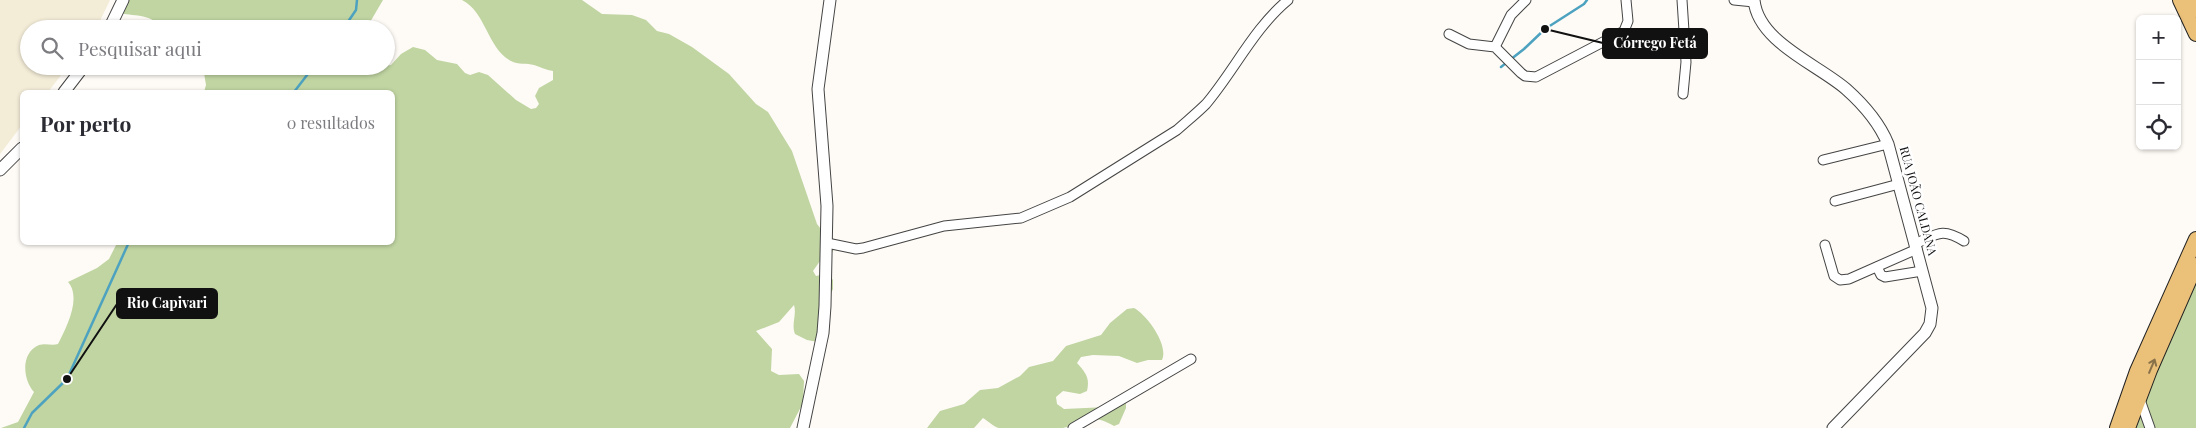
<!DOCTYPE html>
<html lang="pt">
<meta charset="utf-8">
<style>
body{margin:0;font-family:"Playfair Display",serif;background:#f2f2f3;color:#2b2b33}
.controls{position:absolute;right:15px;top:15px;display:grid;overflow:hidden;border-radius:8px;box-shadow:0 1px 4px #0004}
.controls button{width:45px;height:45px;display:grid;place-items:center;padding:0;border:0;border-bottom:1px solid #e1e1e2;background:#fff;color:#2b2b33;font:25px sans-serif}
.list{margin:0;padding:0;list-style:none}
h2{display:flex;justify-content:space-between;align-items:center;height:65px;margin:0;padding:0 20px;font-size:21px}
h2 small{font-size:16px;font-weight:400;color:#7c7c81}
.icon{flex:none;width:28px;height:28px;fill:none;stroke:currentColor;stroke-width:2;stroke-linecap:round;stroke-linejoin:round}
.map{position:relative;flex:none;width:2196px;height:428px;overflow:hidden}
.search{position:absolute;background:#fff;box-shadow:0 1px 4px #0004;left:20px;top:20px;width:375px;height:55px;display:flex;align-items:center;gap:12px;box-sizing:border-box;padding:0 18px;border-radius:28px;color:#7c7c81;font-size:19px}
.panel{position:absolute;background:#fff;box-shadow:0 1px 4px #0004;left:20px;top:90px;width:375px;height:155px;border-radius:8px}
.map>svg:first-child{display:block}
.farmland{fill:#f3ecd7}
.forest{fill:#c0d5a2}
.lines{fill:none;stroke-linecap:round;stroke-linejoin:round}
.stream{stroke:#4da2c0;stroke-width:2.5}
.minor-casing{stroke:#444;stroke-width:11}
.tertiary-casing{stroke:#444;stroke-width:13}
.primary-casing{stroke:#222;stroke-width:16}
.minor{stroke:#fff;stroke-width:9}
.tertiary{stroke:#fff;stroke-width:11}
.primary{stroke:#ebc079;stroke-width:14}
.oneway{stroke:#89714a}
.labels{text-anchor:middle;stroke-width:5;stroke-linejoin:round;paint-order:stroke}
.street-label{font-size:12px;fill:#111;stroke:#fff}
.leader{fill:none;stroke:#111;stroke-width:2}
.callout-dot{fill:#111;stroke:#fff;stroke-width:2}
.callout{fill:#111;stroke:#111;stroke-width:2}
.callout-label{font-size:14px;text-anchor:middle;font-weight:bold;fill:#fff}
</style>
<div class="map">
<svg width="2196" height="428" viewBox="0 0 2196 428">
<rect width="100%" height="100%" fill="#fefbf6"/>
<!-- farmland -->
<path class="farmland" d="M0,0H110L96,29H29V66H68L48,92H22V125L0,154Z"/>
<!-- forest -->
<g class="forest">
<path d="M125,0H383L366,29H162C151,13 137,17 120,13Z"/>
<path d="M462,0H582L602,14L632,15L646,20L657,31L669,34L692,47L729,74L756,104L768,112L792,151L817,224L834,246L833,251L820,261L813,271L816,276L828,273L833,280V289L828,300L818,342L807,340L795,334C791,324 797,315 794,305L779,322L756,331L772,349L771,371L779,375L799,374L804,381L803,403L790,428H1L18,422L34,392C23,380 20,353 39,345C46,343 52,346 58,344C66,328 82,298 68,282L97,268L109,259L117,243L392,242V92H204L206,85L204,73L194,66L379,67L391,65L401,54L413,47L425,50L437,60L457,64L465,73L470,75L479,72L488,75L516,100L531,109L536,108L539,104L535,96L539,88L553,80V71C546,70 541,67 534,65C527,63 518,65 511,61C487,48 486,12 462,0Z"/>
<path d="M2196,268V428H2131Z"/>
<path d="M1134,308C1147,315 1169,345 1162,360H1148L1137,363L1119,356L1093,355L1081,357L1077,363C1086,373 1090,378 1087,391L1080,394L1063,391L1056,397L1057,404L1064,409L1107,407L1126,403V408L1119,424L1114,426C1091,412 1086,423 1063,428C1050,428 1013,428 999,428C994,427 988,421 983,418L974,428H927L940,411L964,404L980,390L998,388L1020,376L1029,367L1053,361L1066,346L1101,335L1110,323L1127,309Z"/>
</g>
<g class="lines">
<!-- stream -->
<g class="stream">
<path d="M343,29L356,10L357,0"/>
<path d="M1501,67L1524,49L1545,29L1584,4L1587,0"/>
<path d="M294,92L314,66"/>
<path d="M24,428L32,413L67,379L129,242"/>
</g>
<!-- minor casing -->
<g class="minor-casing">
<g id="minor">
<path d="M1682,0L1686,62L1683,94"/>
<path d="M1734,0L1754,2"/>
<path d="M1449,34L1469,44L1495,47L1521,73L1525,76L1536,77L1624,31L1628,21L1626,0"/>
<path d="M1495,47L1511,15L1526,0"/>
<path d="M1823,160L1888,144"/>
<path d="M1835,201L1899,184"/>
<path d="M827,243L856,249L863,248L944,226L1021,218L1070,197L1177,130C1187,121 1197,113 1206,104C1234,71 1254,28 1288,0"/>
<path d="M1915,244C1937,234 1942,227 1964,241"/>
<path d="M1825,245L1834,276L1840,280L1849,279L1917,249"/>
<path d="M1877,267L1881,275L1885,277L1922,271"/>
<path d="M2139,397L2150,428"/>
<path d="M1073,428L1191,359"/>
</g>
</g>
<!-- tertiary casing -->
<g class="tertiary-casing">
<g id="tertiary">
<path d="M1754,0C1758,42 1817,64 1846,89C1864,105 1879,122 1888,144L1932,308L1930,324L1925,333L1833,428"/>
<path d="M109,29L123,0"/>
<path d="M64,92L84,66"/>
<path d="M0,170L22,148"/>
<path d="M803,428L823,333L825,306L827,206L818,89L830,0"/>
</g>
</g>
<!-- primary casing -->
<g class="primary-casing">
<g id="primary">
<path d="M2180,0L2196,34"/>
<path d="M2191,0L2196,10"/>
<path d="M2117,428L2137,371L2196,239"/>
<path d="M2128,428L2150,370L2196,265"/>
</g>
</g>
<!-- minor -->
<use href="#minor" class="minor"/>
<!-- tertiary -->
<use href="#tertiary" class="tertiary"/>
<!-- primary -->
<use href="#primary" class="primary"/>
</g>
<!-- one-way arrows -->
<defs><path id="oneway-shaft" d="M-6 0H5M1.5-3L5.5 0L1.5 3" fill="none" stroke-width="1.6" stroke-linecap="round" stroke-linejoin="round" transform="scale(1.25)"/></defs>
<use class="oneway" href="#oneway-shaft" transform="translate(2152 366) rotate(-67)"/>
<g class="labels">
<!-- street labels -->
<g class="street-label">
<text transform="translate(1918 201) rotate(75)" y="4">RUA JOÃO CALDANA</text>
</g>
</g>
<!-- callouts -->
<path class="leader" d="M1545 29L1603 43M67 379L117 304"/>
<g class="callout-dot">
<circle cx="1545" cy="29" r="5"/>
<circle cx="67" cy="379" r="5"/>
</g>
<g class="callout">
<rect x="1603" y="29" width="104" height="29" rx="5"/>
<rect x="117" y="289" width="100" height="29" rx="5"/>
</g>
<g class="callout-label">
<text x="1655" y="48">Córrego Fetá</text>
<text x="167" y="308">Rio Capivari</text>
</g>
</svg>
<div class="controls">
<button>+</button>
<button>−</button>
<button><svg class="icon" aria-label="locate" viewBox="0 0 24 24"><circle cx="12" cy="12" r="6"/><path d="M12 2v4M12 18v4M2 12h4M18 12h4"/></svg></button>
</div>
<div class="search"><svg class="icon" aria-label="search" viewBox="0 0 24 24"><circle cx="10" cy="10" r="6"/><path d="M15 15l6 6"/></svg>Pesquisar aqui</div>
<section class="panel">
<h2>Por perto<small>0 resultados</small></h2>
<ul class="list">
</ul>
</section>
</div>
